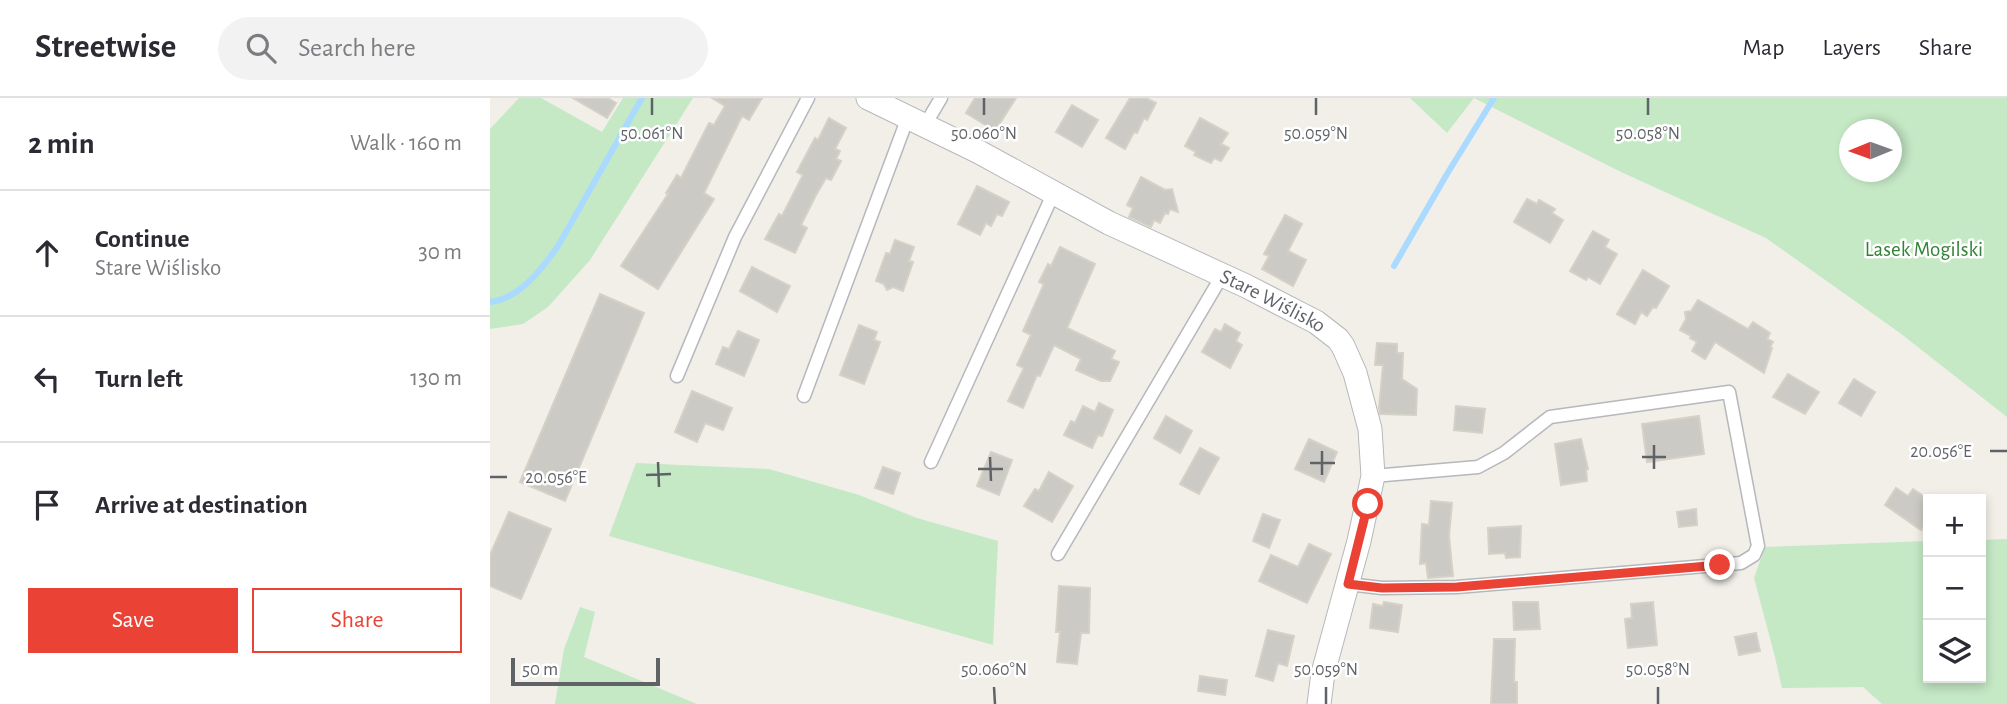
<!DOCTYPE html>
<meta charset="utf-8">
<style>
body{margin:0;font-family:"Alegreya Sans",sans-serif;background:#f2f2f3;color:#2b2b33}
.controls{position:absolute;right:21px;bottom:21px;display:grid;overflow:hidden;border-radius:0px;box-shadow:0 4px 10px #0003}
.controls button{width:63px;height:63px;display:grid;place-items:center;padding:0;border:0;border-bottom:2px solid #e1e1e2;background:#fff;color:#2b2b33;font:35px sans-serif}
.compass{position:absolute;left:1349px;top:21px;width:63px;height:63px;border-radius:50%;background:#fff;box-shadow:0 4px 10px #0003;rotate:269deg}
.scale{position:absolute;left:21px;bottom:18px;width:149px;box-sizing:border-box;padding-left:7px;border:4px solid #5f6368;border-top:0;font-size:19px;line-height:24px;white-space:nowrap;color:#5f6368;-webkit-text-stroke:5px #fff;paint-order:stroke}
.stop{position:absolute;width:21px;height:21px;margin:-16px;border:5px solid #ea4335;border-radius:50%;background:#fff}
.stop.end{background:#ea4335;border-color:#fff;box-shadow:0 2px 7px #0008}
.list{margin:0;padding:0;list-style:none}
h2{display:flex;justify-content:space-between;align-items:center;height:91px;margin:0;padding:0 28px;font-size:30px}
h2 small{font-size:23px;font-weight:400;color:#7c7c81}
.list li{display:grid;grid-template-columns:46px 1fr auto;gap:21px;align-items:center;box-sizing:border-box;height:126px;padding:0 28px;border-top:2px solid #e1e1e2}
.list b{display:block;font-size:26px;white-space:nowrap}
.list p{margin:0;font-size:23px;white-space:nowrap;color:#7c7c81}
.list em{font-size:23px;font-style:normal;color:#7c7c81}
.actions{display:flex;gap:14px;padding:21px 28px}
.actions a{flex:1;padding:16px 0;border:2px solid #ea4335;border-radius:0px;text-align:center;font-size:24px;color:#ea4335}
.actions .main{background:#ea4335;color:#fff}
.icon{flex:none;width:38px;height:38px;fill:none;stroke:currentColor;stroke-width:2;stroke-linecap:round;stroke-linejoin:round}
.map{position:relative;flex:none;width:1517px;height:606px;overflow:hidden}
header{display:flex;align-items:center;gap:42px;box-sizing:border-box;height:98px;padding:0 35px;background:#fff;border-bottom:2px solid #e1e1e2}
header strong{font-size:33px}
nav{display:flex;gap:38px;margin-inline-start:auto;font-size:24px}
.search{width:490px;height:63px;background:#f2f2f3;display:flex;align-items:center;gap:18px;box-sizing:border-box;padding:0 24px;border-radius:38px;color:#7c7c81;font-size:26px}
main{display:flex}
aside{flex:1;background:#fff}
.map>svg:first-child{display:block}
.green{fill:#c5e8c5;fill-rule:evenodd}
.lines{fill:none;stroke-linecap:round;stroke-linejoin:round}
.stream{stroke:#aadaff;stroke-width:6}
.building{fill:#cccac5;stroke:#d6d1c6;stroke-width:2}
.lane-casing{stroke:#b5b8bc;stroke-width:15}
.street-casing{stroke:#b5b8bc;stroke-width:25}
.lane{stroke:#fff;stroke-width:12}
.street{stroke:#fff;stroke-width:23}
.route{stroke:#ea4335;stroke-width:9}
.ticks{fill:none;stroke:#5f6368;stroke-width:2.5}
.labels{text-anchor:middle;stroke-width:5;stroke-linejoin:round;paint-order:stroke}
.park-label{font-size:21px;fill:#348238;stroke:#fff}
.street-label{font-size:21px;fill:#5f6368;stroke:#fff}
.ticks-label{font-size:18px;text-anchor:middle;fill:#5f6368;stroke:#fff;stroke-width:5;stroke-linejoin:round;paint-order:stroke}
</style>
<header>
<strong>Streetwise</strong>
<div class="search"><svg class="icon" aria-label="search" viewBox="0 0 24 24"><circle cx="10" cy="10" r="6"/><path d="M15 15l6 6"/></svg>Search here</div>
<nav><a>Map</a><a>Layers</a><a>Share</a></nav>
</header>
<main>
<aside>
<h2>2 min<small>Walk · 160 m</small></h2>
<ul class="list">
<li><svg class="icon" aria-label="ahead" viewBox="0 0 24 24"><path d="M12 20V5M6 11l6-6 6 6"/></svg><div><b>Continue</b><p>Stare Wiślisko</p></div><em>30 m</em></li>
<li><svg class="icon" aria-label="left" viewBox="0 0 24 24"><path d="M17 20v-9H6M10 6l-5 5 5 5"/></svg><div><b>Turn left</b></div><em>130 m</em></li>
<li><svg class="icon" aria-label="arrive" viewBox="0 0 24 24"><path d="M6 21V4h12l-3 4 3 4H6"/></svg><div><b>Arrive at destination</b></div></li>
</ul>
<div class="actions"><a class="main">Save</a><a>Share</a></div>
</aside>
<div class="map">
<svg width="1517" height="606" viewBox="0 0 1517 606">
<rect width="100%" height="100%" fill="#f1efe8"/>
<!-- green -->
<g class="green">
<path d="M29,0H51L112,34L133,0H203L100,162L58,209L33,226L0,231V31Z"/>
<path d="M920,0H1517V319L1410,235L1276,140L1129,73L984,0L957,35ZM1360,32H1402V74H1360Z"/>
<path d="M146,365L279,371L369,397L427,420L508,443L503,547L119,438Z"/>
<path d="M1517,441V606H1392L1373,589L1292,590L1285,559L1264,480L1275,449L1438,443V580H1491V442Z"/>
<path d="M90,509L105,514L94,559L207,606H65L74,551Z"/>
</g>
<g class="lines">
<!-- stream -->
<g class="stream">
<path d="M904,168L957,76L1004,0"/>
<path d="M0,204C29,201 52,171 68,148L152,0"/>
</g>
</g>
<!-- building -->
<g class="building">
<path d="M83,0H118L126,5L117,20Z"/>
<path d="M222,0H272L259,22L252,18L214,95L224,101L168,191L131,168L178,96L176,95L187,77L191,80L219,25L224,27L235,8Z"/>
<path d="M485,0H526L505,33L476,15Z"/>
<path d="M640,0H656L666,5L657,22L654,20L647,35L644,34L635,51L616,40Z"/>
<path d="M582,7L608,22L592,49L566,34Z"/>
<path d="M339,20L356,30L345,51L350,53L346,61L351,63L341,82L336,80L326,97L311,127L317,130L305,155L275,141L289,116L292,118L313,77L307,74L325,40L328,42Z"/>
<path d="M710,20L738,35L731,46L739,50L731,63L724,60L721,65L704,57L706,54L695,48Z"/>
<path d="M651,79L675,92L682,91L688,114L680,111L678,116L675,115L670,125L664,122L661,129L639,119L643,110L637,107Z"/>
<path d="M487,88L519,104L512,118L507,116L501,128L496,125L490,137L468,126Z"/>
<path d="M1037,101L1047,106L1049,102L1065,111L1062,115L1073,122L1060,145L1024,124Z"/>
<path d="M795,117L812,126L798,153L816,162L803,188L772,171L779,158L774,156Z"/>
<path d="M1103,133L1119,142L1115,149L1127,156L1110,186L1098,179L1096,182L1080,173Z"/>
<path d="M405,142L424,149L419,163L423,164L413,193L403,189L397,192L394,186L386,183L396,155L400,156Z"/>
<path d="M570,149L605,166L577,230L625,253L621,261L629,264L620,283H611L586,272L591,261L564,247L550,278L547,277L533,310L518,303L534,270L527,267L541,237L533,233L554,186L549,184L558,166L561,168Z"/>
<path d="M262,169L300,188L287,214L250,193Z"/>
<path d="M1153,172L1179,188L1166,210L1163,209L1157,218L1151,214L1145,226L1127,216Z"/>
<path d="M110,196L154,215L75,403L30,384Z"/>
<path d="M1208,202L1258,231L1263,224L1280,235L1277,241L1283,244L1280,249L1282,250L1274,275L1225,244L1215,261L1202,253L1207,244L1200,240L1201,238L1190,232L1196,221L1195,214L1201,213Z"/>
<path d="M735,226L750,235L746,243L752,247L740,270L712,254L725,231L731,234Z"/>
<path d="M369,227L387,234L384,242L390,244L374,286L350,277Z"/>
<path d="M248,233L269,242L254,278L226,266L233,249L239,251Z"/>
<path d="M887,245L907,246V255H913L912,281L927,291L926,317L890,316L889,310L893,267H885Z"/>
<path d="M1298,276L1329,294L1315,316L1283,299Z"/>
<path d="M1364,281L1385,294L1371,318L1349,305Z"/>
<path d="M202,293L242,310L233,332L215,325L207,344L185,334Z"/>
<path d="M609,305L623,312L612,338L608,337L602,350L574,337L581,323L585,325L593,308L605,314Z"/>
<path d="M966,308L995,311L992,335L964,332Z"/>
<path d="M676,318L702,333L690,355L664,340Z"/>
<path d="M1209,318L1214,356L1157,364L1152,326Z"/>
<path d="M819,341L847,354L834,384L805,371Z"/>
<path d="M1091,341L1098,371H1096L1097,383L1071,387L1065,346Z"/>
<path d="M710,350L729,360L709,396L690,386Z"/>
<path d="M501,354L522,362L509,397L487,388Z"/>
<path d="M393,369L410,375L403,396L385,390Z"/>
<path d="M559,374L583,388L562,424L534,408L545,391L549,393Z"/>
<path d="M1406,390L1418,398L1423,391L1438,401V421L1431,432L1395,407Z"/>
<path d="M941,403L962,405L959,438L963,478L938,480L936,465L930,466L932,426L939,427Z"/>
<path d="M1206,411L1207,427L1189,429L1187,414Z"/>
<path d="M19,414L61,431L31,501L0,488V457Z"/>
<path d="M773,416L790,422L779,450L763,443Z"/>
<path d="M1031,428L1030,459L1016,460L1015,455L999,456L998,430Z"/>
<path d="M819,446L841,456L817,505L769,483L781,457L808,469Z"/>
<path d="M569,488L600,490L599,535H591L587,566L567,564L570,534H566Z"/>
<path d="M894,504L912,507L908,534L880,530L883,506L893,508Z"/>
<path d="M1023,504H1048L1050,531L1024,532Z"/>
<path d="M1163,504L1167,547L1138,550L1135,521L1142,520L1141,506Z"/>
<path d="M778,532L804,538L797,568L788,565L783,583L766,578Z"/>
<path d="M1266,535L1270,553L1249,557L1245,539Z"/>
<path d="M1004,541H1025L1024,584H1027V606H1001Z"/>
<path d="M710,578L737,582L735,597L708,593Z"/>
</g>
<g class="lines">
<!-- lane casing -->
<g class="lane-casing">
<g id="lane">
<path d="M435,27L451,0"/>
<path d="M187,278L245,139L318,0"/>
<path d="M314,298L418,19"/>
<path d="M441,364L564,94"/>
<path d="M568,456L733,176"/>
<path d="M858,486L892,490L967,489L1251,465L1264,457L1268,448L1239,294L1060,319L1014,355L988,369L883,378"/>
</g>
</g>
<!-- street casing -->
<g class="street-casing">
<g id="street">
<path id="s1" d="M378,0L489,54L619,125L756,188L826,224L848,241L853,248L865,275L880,331L883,378L869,443L833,575L829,606"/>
</g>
</g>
<!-- lane -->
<use href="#lane" class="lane"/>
<!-- street -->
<use href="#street" class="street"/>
</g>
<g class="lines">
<!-- route -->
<path class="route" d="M878,406L858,486L892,490L967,489L1230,467"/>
</g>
<!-- ticks -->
<path class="ticks" d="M162,0V17M494,0V17M826,0V17M1158,0V17M1164,347V371M832,353V377M1500,353H1517M500,359L501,383M1152,359H1176M168,364L169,389M820,365H845M488,371H513M156,377L181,376M0,379H17M504,589L505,606M836,589V606M1168,589V606"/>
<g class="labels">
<!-- park labels -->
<g class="park-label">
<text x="1434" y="158">Lasek Mogilski</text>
</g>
<!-- street labels -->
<g class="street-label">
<text dy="7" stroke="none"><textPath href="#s1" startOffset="453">Stare Wiślisko</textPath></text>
</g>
</g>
<g class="ticks-label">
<text x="162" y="41">50.061°N</text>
<text x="494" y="41">50.060°N</text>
<text x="826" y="41">50.059°N</text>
<text x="1158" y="41">50.058°N</text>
<text x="1451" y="359">20.056°E</text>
<text x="66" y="385">20.056°E</text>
<text x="504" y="577">50.060°N</text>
<text x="836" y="577">50.059°N</text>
<text x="1168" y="577">50.058°N</text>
</g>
</svg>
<div class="controls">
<button>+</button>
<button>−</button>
<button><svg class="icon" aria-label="layers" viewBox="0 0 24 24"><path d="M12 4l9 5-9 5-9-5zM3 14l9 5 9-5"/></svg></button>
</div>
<svg class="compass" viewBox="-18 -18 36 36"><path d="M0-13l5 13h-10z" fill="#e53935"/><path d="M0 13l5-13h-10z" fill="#7c7c81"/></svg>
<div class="scale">50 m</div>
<div class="stop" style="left:878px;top:406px"></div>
<div class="stop end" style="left:1230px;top:467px"></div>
</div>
</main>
